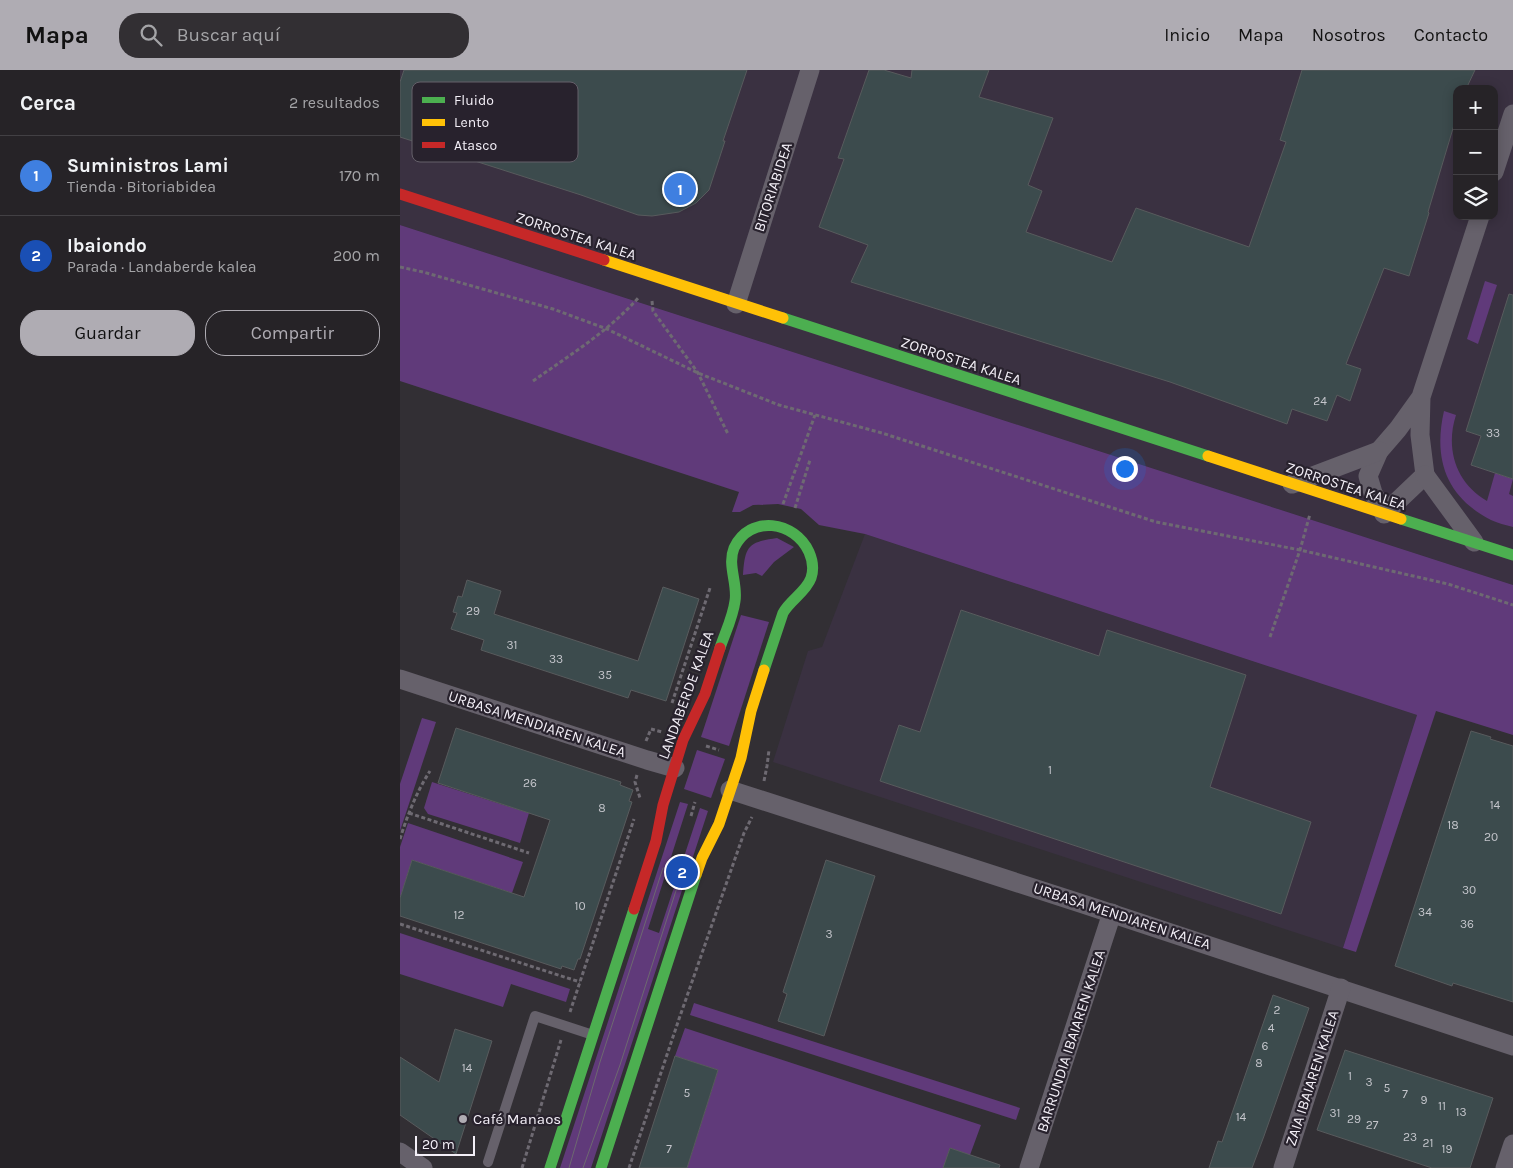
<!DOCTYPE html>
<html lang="es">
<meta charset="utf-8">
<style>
body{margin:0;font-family:Karla,sans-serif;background:#322f33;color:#f1f3f6}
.controls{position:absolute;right:15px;top:15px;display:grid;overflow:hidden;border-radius:10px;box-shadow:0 2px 12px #0003}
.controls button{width:45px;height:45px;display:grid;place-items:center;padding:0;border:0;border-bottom:1px solid #424044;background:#262327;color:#f1f3f6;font:25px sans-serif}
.scale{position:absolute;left:15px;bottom:12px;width:60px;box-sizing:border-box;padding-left:5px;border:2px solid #f3eff7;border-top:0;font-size:14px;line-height:18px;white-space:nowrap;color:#f3eff7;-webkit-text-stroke:4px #28222d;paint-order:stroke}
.you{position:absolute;left:724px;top:398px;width:18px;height:18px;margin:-12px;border:4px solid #fff;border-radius:50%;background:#1a73e8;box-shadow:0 0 0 8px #1a73e833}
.badge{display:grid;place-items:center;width:32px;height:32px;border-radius:50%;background:#afacb3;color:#fff;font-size:16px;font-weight:700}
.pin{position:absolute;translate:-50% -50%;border:2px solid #fff;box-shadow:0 1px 5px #0006}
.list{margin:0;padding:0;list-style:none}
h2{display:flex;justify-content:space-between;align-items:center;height:65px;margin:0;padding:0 20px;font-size:21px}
h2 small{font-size:16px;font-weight:400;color:#a4a4a7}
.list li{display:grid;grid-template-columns:32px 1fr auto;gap:15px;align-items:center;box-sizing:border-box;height:80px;padding:0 20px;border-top:1px solid #424044}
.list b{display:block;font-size:19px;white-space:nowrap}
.list p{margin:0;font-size:16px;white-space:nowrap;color:#a4a4a7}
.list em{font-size:16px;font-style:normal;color:#a4a4a7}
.actions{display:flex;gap:10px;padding:15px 20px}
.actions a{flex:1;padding:11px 0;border:1px solid #afacb3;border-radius:20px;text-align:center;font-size:18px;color:#afacb3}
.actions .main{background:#afacb3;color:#111}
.icon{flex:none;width:28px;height:28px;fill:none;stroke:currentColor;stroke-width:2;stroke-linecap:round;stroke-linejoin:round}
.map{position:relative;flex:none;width:1113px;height:1098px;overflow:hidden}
header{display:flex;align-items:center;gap:30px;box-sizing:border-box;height:70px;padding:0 25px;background:#afacb3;color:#111}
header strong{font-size:24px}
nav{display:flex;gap:28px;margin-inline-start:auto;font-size:18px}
.search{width:350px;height:45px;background:#322f33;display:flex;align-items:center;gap:12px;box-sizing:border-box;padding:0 18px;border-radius:20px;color:#a4a4a7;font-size:19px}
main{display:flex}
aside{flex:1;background:#262327}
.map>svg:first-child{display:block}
.built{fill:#3a3141;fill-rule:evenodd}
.green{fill:#603a7a}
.building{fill:#3c4b4d;stroke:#585b5d}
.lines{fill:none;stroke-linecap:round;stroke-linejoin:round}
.path{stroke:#6e6a72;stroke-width:3;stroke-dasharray:4 2.5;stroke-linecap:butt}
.lane{stroke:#66616b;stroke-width:10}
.street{stroke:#66616b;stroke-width:19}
.fast{stroke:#4caf50;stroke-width:11}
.slow{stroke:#ffc107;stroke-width:11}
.jam{stroke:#c62828;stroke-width:11}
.tram{stroke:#6d6970;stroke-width:1}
.poi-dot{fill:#afacb3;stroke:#28222d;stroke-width:2}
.labels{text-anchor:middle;stroke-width:4.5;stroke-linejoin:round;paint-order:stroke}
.number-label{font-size:12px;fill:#c5c6cc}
.street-label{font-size:15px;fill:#f3eff7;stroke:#28222d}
.poi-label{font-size:15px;fill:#f3eff7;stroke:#28222d;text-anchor:start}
.key{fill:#28222d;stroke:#65606a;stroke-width:1}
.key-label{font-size:14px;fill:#f3eff7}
</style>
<header>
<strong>Mapa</strong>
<div class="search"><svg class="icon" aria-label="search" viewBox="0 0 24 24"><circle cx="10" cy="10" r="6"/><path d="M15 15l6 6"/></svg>Buscar aquí</div>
<nav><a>Inicio</a><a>Mapa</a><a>Nosotros</a><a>Contacto</a></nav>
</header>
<main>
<aside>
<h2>Cerca<small>2 resultados</small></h2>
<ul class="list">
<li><span class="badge" style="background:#3f7fe0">1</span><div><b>Suministros Lami</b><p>Tienda · Bitoriabidea</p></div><em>170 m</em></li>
<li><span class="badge" style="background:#1a4fb4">2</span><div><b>Ibaiondo</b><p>Parada · Landaberde kalea</p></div><em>200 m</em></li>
</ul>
<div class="actions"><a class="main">Guardar</a><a>Compartir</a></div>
</aside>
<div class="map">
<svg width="1113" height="1098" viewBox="0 0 1113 1098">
<rect width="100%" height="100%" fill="#322f34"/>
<!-- built -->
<g class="built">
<path d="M0,0H1113V515L0,155ZM1057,19H1094V146H1057Z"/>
<path d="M465,464L1017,645L943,878L373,692L408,581L422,577Z"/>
</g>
<!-- green -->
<g class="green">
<path d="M0,155L1113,515V665L1036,641L956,882L943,878L1017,645L465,464L419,455L401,439L378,434L353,435L340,442H332L339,422L0,311Z"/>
<path d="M1085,211L1097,215L1078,274L1067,269Z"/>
<path d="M1044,341L1056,345C1045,379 1056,413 1087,431L1095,403L1113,409L1109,424L1113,426V457C1106,455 1097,453 1091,450C1046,427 1033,389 1044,341Z"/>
<path d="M377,468L394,477L374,492L362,506L356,503L343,505C345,476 348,472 377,468Z"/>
<path d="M341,545L369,552L329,676L301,667Z"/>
<path d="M22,648L36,652L0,761V714Z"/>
<path d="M297,680L325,689L311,728L284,719Z"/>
<path d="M32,712L129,743L120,773L28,744L24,738Z"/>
<path d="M280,732L288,734L248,859L259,863L300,738L308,741L191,1098H160Z"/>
<path d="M8,753L123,792L112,823L12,790L0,828V777Z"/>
<path d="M0,863L170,919L166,932L111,914L103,937L0,904Z"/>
<path d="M294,933L620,1038L616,1050L290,945Z"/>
<path d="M285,958L581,1055L570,1085L550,1078L544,1097L546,1098H287L318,1000L275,986Z"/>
</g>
<!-- building -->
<g class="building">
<path d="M4,0H347L323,71H325L309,120L296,133L279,142L252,146L238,145L181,125L0,67V12Z"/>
<path d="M469,0H484L511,8L512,0H589L579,27L653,48L628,115L642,121L626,162L712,192L736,138L849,177L886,72L880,70L902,0H1075L1066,19H1057V45L1028,142L1029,143L1009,206L984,198L946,294L961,299L950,331L937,325L927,351L892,339L887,354L770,312L451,212L468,175L419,157L444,89L438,88Z"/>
<path d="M1109,224L1113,225V409L1071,395L1081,366L1066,361Z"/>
<path d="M67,510L101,521L94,544L238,591L263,517L299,529L266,631L231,620L228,628L81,580L84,570L51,559L57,543L53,542L58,526L62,527Z"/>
<path d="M561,540L699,586L707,560L846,605L810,717L911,752L881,844L480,711L499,655L520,662Z"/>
<path d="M56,658L221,712L220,715L233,720L229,731L232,732L180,889H178L174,900L162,896L161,899L0,846V828L12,790L124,827L150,750L38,713Z"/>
<path d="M1071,661L1091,667L1090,669L1113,676V932L1053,913L1052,916L995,896Z"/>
<path d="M426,790L475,806L424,966L378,951L387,924L383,922Z"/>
<path d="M873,925L909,938L864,1066L852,1098H809L818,1071L822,1072Z"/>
<path d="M55,959L92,971L56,1084L0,1045V987L39,1012Z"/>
<path d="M945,980L1093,1028L1070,1098H1032L917,1060Z"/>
<path d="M275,986L318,1000L287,1098H239Z"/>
<path d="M550,1078L600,1095L599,1098H543Z"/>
</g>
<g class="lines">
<!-- path -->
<g class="path">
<path d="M0,197L23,202L153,239L207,259L298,303L379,335L482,363L756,452L900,480L1048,514L1113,535"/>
<path d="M252,231L253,241L298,303L328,364"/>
<path d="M133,311C170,285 209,261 239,227"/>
<path d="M383,434L415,345"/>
<path d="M395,438L410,390"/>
<path d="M870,567L900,480L910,444"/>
<path d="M272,633L310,518"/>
<path d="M246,671L251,659L262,662"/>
<path d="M306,676L319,680"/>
<path d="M237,705L235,712L240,728"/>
<path d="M364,711L367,696L369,680"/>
<path d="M9,743L129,783"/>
<path d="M291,746L295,732"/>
<path d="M0,769C7,746 17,721 30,701"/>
<path d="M0,854L180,912"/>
<path d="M170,942L234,749"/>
<path d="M122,1098L161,970"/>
<path d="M229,1098L279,949L344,763L352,747"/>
</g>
<!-- lane -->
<path class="lane" d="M88,1092L135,946L193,965"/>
<!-- street -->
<g class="street">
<path d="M1094,102L1113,44"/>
<path d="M336,234L410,0"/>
<path d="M1021,327L1020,365L1025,405L984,444L973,423L968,406L979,381L998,359L1021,327L1080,146"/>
<path d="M1025,405L1074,472"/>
<path d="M892,414L979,381"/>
<path d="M0,609L247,690L275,698"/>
<path d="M330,720L683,834L1113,976"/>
<path d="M0,1082L23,1098"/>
<path d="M629,1098L712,843"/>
<path d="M883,1098L941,918"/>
<path d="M1105,1098L1113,1074"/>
</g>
<!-- fast -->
<g class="fast">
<path d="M383,248L808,386"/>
<path d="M1001,449L1113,485"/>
<path d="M320,578C325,563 333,547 335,531C338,514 327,495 334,478C350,444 395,451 409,482C413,491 414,499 411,508C406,522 390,530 383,543L364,600"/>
<path d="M150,1098L234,839"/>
<path d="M201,1098L296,805"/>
</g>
<!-- slow -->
<g class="slow">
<path d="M204,190L383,248"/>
<path d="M808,386L1001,449"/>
<path d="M296,805L302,788L319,754L341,688L351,641L364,600"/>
</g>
<!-- jam -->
<g class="jam">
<path d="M0,124L204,190"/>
<path d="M234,839L256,771L263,735L283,670L305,624L320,578"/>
</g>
<!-- tram -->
<g class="tram">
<path d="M169,1098L200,992L263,798"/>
<path d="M183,1098L220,995L282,802"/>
</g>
</g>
<!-- markers -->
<circle class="poi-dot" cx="63" cy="1049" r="5"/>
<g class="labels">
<!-- number labels -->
<g class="number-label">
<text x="920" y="335">24</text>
<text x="1093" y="367">33</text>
<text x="73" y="545">29</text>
<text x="112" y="579">31</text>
<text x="156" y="593">33</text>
<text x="205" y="609">35</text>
<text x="650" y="704">1</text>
<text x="130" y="717">26</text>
<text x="1095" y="739">14</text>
<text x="202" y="742">8</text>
<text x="1053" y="759">18</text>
<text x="1091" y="771">20</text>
<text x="1069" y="824">30</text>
<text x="180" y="840">10</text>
<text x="1025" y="846">34</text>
<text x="59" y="849">12</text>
<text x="1067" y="858">36</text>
<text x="429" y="868">3</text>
<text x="877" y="944">2</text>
<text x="871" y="962">4</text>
<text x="865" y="980">6</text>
<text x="859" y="997">8</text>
<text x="67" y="1002">14</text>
<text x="950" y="1010">1</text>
<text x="969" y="1016">3</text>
<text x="987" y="1022">5</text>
<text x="287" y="1027">5</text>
<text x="1005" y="1028">7</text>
<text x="1024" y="1034">9</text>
<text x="1042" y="1040">11</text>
<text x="1061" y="1046">13</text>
<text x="935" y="1047">31</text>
<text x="841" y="1051">14</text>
<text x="954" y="1053">29</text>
<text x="972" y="1059">27</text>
<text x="1010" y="1071">23</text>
<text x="1028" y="1077">21</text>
<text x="269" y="1083">7</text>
<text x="1047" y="1083">19</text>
</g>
<!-- street labels -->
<g class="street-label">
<text transform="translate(373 117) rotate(-72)" y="5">BITORIABIDEA</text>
<text transform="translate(176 166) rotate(18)" y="5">ZORROSTEA KALEA</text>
<text transform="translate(561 291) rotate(18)" y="5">ZORROSTEA KALEA</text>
<text transform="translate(946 416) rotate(18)" y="5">ZORROSTEA KALEA</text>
<text transform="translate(286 625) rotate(-70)" y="5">LANDABERDE KALEA</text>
<text transform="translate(137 654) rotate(18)" y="5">URBASA MENDIAREN KALEA</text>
<text transform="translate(722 846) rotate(18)" y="5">URBASA MENDIAREN KALEA</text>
<text transform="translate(671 971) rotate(-72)" y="5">BARRUNDIA IBAIAREN KALEA</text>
<text transform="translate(912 1008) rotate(-72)" y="5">ZAIA IBAIAREN KALEA</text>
</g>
<!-- poi labels -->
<g class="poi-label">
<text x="73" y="1054">Café Manaos</text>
</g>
</g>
<!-- legend -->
<rect x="12" y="12" width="166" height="80" rx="8" class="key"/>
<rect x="22" y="27" width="23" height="6" fill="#4caf50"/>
<rect x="22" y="49" width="23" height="7" fill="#ffc107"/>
<rect x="22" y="72" width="23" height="6" fill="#c62828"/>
<g class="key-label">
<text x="54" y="35">Fluido</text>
<text x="54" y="57">Lento</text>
<text x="54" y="80">Atasco</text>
</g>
</svg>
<div class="controls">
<button>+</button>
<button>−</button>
<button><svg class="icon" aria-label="layers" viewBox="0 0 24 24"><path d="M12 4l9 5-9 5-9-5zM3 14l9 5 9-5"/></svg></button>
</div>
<div class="scale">20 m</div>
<div class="you"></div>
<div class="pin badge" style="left:280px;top:119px;background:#3f7fe0">1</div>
<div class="pin badge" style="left:282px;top:802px;background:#1a4fb4">2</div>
</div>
</main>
